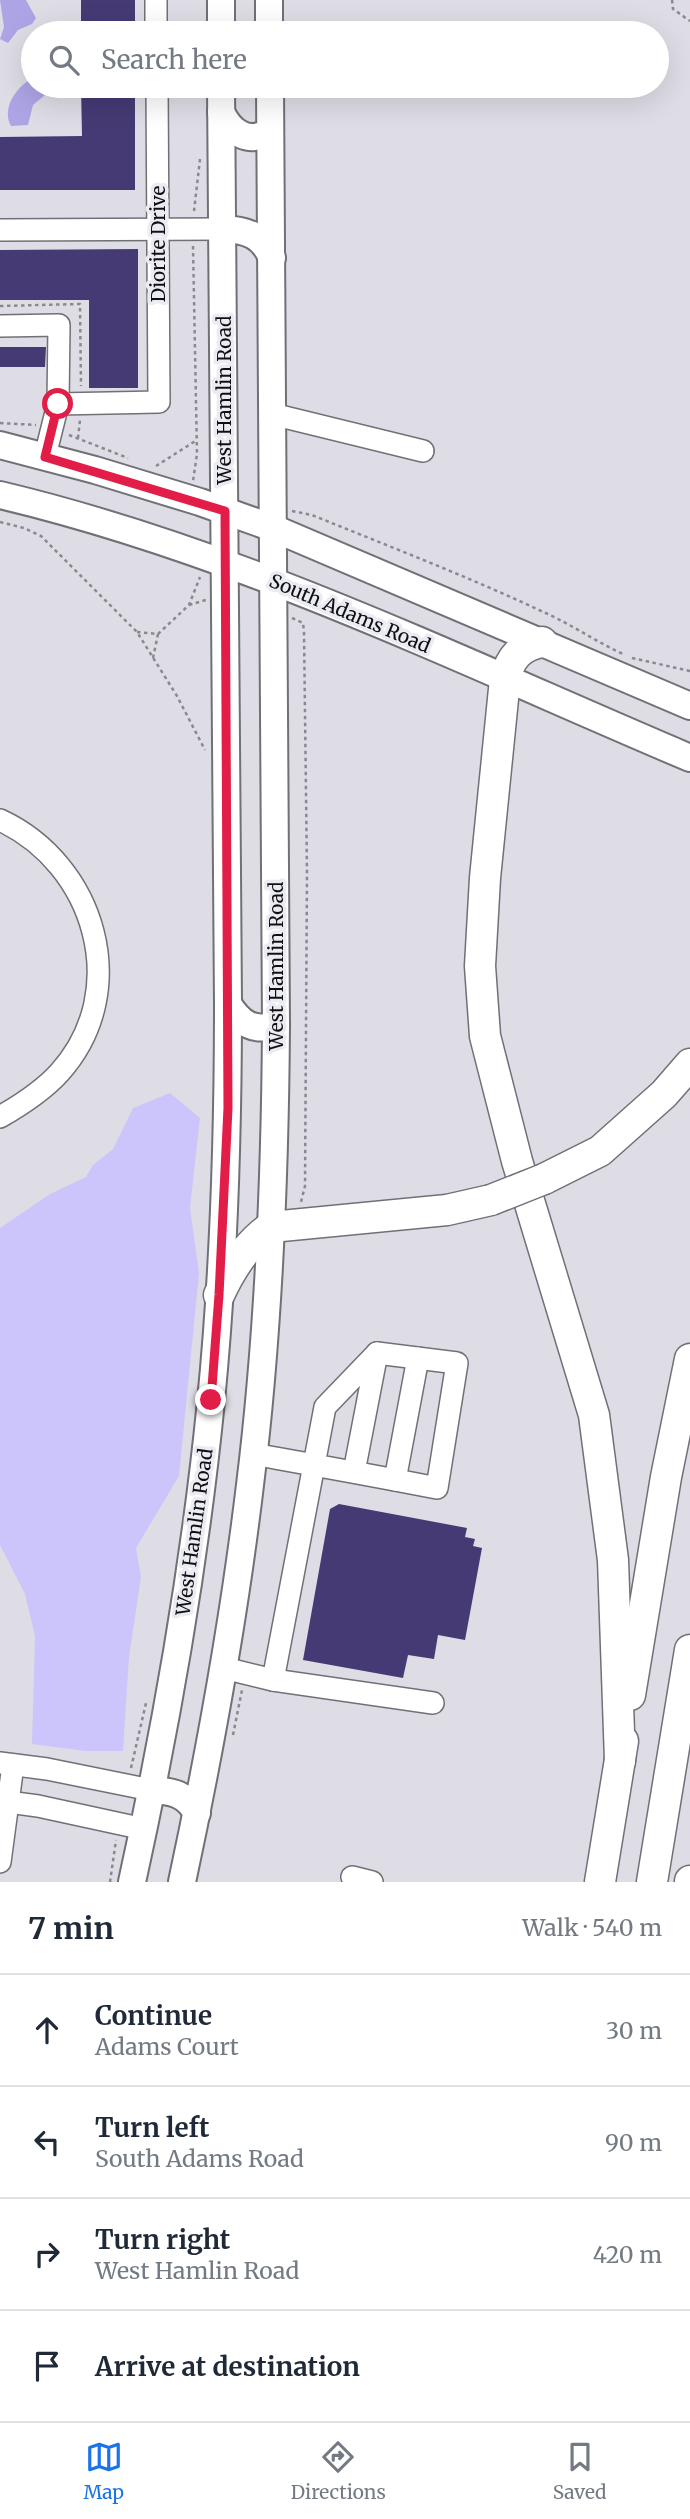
<!DOCTYPE html>
<meta charset="utf-8">
<style>
body{margin:0;font-family:Merriweather,serif;background:#f2f2f3;color:#1f2937}
.stop{position:absolute;width:21px;height:21px;margin:-16px;border:5px solid #e11d48;border-radius:50%;background:#fff}
.stop.end{background:#e11d48;border-color:#fff;box-shadow:0 2px 7px #0008}
.list{margin:0;padding:0;list-style:none}
h2{display:flex;justify-content:space-between;align-items:center;height:91px;margin:0;padding:0 28px;font-size:30px}
h2 small{font-size:23px;font-weight:400;color:#747a83}
.list li{display:grid;grid-template-columns:46px 1fr auto;gap:21px;align-items:center;box-sizing:border-box;height:112px;padding:0 28px;border-top:2px solid #e0e1e3}
.list b{display:block;font-size:26px;white-space:nowrap}
.list p{margin:0;font-size:23px;white-space:nowrap;color:#747a83}
.list em{font-size:23px;font-style:normal;color:#747a83}
.icon{flex:none;width:38px;height:38px;fill:none;stroke:currentColor;stroke-width:2;stroke-linecap:round;stroke-linejoin:round}
.map{position:relative;flex:none;width:690px;height:1882px;overflow:hidden}
.search{position:absolute;background:#fff;box-shadow:0 7px 28px #0002;left:21px;right:21px;top:21px;height:77px;display:flex;align-items:center;gap:18px;box-sizing:border-box;padding:0 24px;border-radius:38px;color:#747a83;font-size:26px}
.sheet{height:539px;background:#fff}
nav{display:flex;justify-content:space-around;align-items:center;box-sizing:border-box;height:98px;border-top:2px solid #e0e1e3;background:#fff;font-size:19px;color:#747a83}
nav a{display:grid;justify-items:center;gap:4px}
nav .on{color:#1a73e8}
.map>svg:first-child{display:block}
.green{fill:#ccc5fb}
.water{fill:#ada4e6}
.building{fill:#463a74}
.lines{fill:none;stroke-linecap:round;stroke-linejoin:round}
.minor-casing{stroke:#707077;stroke-width:24}
.major-casing{stroke:#707077;stroke-width:30}
.highway-casing{stroke:#707077;stroke-width:33}
.path{stroke:#8a8990;stroke-width:2.5;stroke-dasharray:3.5 3.5;stroke-linecap:butt}
.minor{stroke:#fff;stroke-width:21}
.major{stroke:#fff;stroke-width:26}
.highway{stroke:#fff;stroke-width:30}
.highway-bridge-casing{stroke:#707077;stroke-width:33;stroke-linecap:butt}
.highway-bridge{stroke:#fff;stroke-width:30}
.route{stroke:#e11d48;stroke-width:9}
.labels{text-anchor:middle;stroke-width:7;stroke-linejoin:round;paint-order:stroke}
.street-label{font-size:19px;fill:#101013;stroke:#ebebf3}
</style>
<div class="map">
<svg width="690" height="1882" viewBox="0 0 690 1882">
<rect width="100%" height="100%" fill="#dedde6"/>
<!-- green -->
<path class="green" d="M170,1093L200,1118L190,1208L199,1273L179,1476L136,1548L141,1577L129,1657L123,1751H85L32,1744L35,1636L25,1594L0,1545V1228L50,1194L86,1177L93,1165L113,1149L133,1108Z"/>
<!-- water -->
<g class="water">
<path d="M0,0H26L36,18L32,24L18,30L8,43L0,39L4,27Z"/>
<path d="M33,78V86H42L45,95L33,105L28,125L11,126C1,108 17,86 33,78Z"/>
</g>
<!-- building -->
<g class="building">
<rect x="81" y="0" width="54" height="33"/>
<path d="M81,86H135V190H0V137L82,136Z"/>
<path d="M138,249V388H89V300H0V250Z"/>
<path d="M0,347H46L45,367H0Z"/>
<path d="M339,1504L467,1528L465,1537L475,1539L473,1546L482,1548L465,1640L438,1635L434,1659L408,1655L403,1678L303,1660L330,1509Z"/>
</g>
<g class="lines">
<!-- minor casing -->
<g class="minor-casing">
<g id="minor">
<path d="M156,0V33"/>
<path d="M0,230L223,229"/>
<path d="M0,326L59,325L58,404L45,456"/>
<path d="M58,404L159,402L157,86"/>
<path d="M272,414L423,451"/>
<path d="M0,820C95,864 133,990 60,1072C43,1091 21,1105 0,1117"/>
<path d="M253,1454C314,1465 376,1476 437,1488L457,1363L377,1353L325,1407L273,1680"/>
<path d="M354,1472L377,1353"/>
<path d="M395,1480L418,1358"/>
<path d="M224,1668L273,1680L433,1703"/>
<path d="M0,1763L47,1769L151,1790"/>
<path d="M0,1801L38,1806L144,1829"/>
<path d="M0,1862L13,1765"/>
<path d="M352,1877L372,1882"/>
</g>
</g>
<!-- major casing -->
<g class="major-casing">
<g id="major">
<path d="M221,0V33"/>
<path d="M269,0V33"/>
<path d="M221,112C231,133 249,145 270,131"/>
<path d="M223,229C247,230 262,235 272,258"/>
<path d="M0,445L95,470L200,502L273,528L690,706"/>
<path d="M0,495C240,552 463,662 690,758"/>
<path d="M228,1004C241,1024 253,1032 276,1025"/>
<path d="M151,1790C173,1791 186,1794 197,1813"/>
<path d="M132,1882C167,1723 195,1563 211,1401C224,1269 228,1137 228,1004L221,86"/>
<path d="M182,1882C210,1751 234,1619 250,1485C269,1332 275,1179 276,1025L270,86"/>
</g>
</g>
<!-- highway casing -->
<g class="highway-casing">
<g id="highway">
<path d="M542,642C520,646 510,658 505,679L485,878L480,966L485,1036L517,1161L594,1415L613,1560L620,1761"/>
<path d="M544,1179L600,1151L664,1094L690,1064"/>
<path d="M219,1295C231,1269 247,1243 271,1227L447,1210L491,1200"/>
<path d="M630,1695L666,1477L690,1359"/>
<path d="M600,1882L623,1741"/>
<path d="M652,1882L690,1650"/>
<path d="M690,1882V1881"/>
</g>
</g>
<!-- path -->
<g class="path">
<path d="M672,0L673,9L690,21"/>
<path d="M194,211L200,159"/>
<path d="M193,246L197,454L193,481"/>
<path d="M0,306L80,304L81,386"/>
<path d="M0,423L36,425"/>
<path d="M69,435L128,458"/>
<path d="M78,438L80,420"/>
<path d="M156,466L197,440"/>
<path d="M292,511L312,515C393,548 477,580 556,618C578,629 599,643 623,654"/>
<path d="M0,522L24,528L41,536L137,632L177,696L205,750"/>
<path d="M189,605L206,600"/>
<path d="M292,618L303,623L304,632L307,874L305,1186L301,1202"/>
<path d="M137,632L158,634L189,605L200,577"/>
<path d="M153,658L158,634"/>
<path d="M632,658L690,671"/>
<path d="M233,1735L242,1690"/>
<path d="M131,1768L146,1703"/>
<path d="M110,1882L116,1840"/>
</g>
<!-- minor -->
<use href="#minor" class="minor"/>
<!-- major -->
<use href="#major" class="major"/>
<!-- highway -->
<use href="#highway" class="highway"/>
<!-- highway-bridge casing -->
<g class="highway-bridge-casing">
<path id="highway-bridge" d="M491,1200L544,1179"/>
</g>
<!-- highway-bridge -->
<use href="#highway-bridge" class="highway-bridge"/>
</g>
<g class="lines">
<!-- route -->
<path class="route" d="M58,404L45,457L225,511L228,1108L219,1295L211,1400"/>
</g>
<g class="labels">
<!-- street labels -->
<g class="street-label">
<text transform="translate(158 244) rotate(-90)" y="7">Diorite Drive</text>
<text transform="translate(224 400) rotate(-90)" y="7">West Hamlin Road</text>
<text transform="translate(350 613) rotate(23)" y="7">South Adams Road</text>
<text transform="translate(276 966) rotate(-90)" y="7">West Hamlin Road</text>
<text transform="translate(194 1532) rotate(-82)" y="7">West Hamlin Road</text>
</g>
</g>
</svg>
<div class="stop" style="left:58px;top:404px"></div>
<div class="stop end" style="left:211px;top:1400px"></div>
<div class="search"><svg class="icon" aria-label="search" viewBox="0 0 24 24"><circle cx="10" cy="10" r="6"/><path d="M15 15l6 6"/></svg>Search here</div>
</div>
<section class="sheet">
<h2>7 min<small>Walk · 540 m</small></h2>
<ul class="list">
<li><svg class="icon" aria-label="ahead" viewBox="0 0 24 24"><path d="M12 20V5M6 11l6-6 6 6"/></svg><div><b>Continue</b><p>Adams Court</p></div><em>30 m</em></li>
<li><svg class="icon" aria-label="left" viewBox="0 0 24 24"><path d="M17 20v-9H6M10 6l-5 5 5 5"/></svg><div><b>Turn left</b><p>South Adams Road</p></div><em>90 m</em></li>
<li><svg class="icon" aria-label="right" viewBox="0 0 24 24"><path d="M7 20v-9h11M14 6l5 5-5 5"/></svg><div><b>Turn right</b><p>West Hamlin Road</p></div><em>420 m</em></li>
<li><svg class="icon" aria-label="arrive" viewBox="0 0 24 24"><path d="M6 21V4h12l-3 4 3 4H6"/></svg><div><b>Arrive at destination</b></div></li>
</ul>
</section>
<nav>
<a class="on"><svg class="icon" aria-label="map" viewBox="0 0 24 24"><path d="M3 6l6-2 6 2 6-2v14l-6 2-6-2-6 2zM9 4v14M15 6v14"/></svg>Map</a>
<a><svg class="icon" aria-label="directions" viewBox="0 0 24 24"><path d="M12 3l9 9-9 9-9-9zM9 14v-3h6M13 9l2 2-2 2"/></svg>Directions</a>
<a><svg class="icon" aria-label="saved" viewBox="0 0 24 24"><path d="M7 4h10v16l-5-4-5 4z"/></svg>Saved</a>
</nav>
